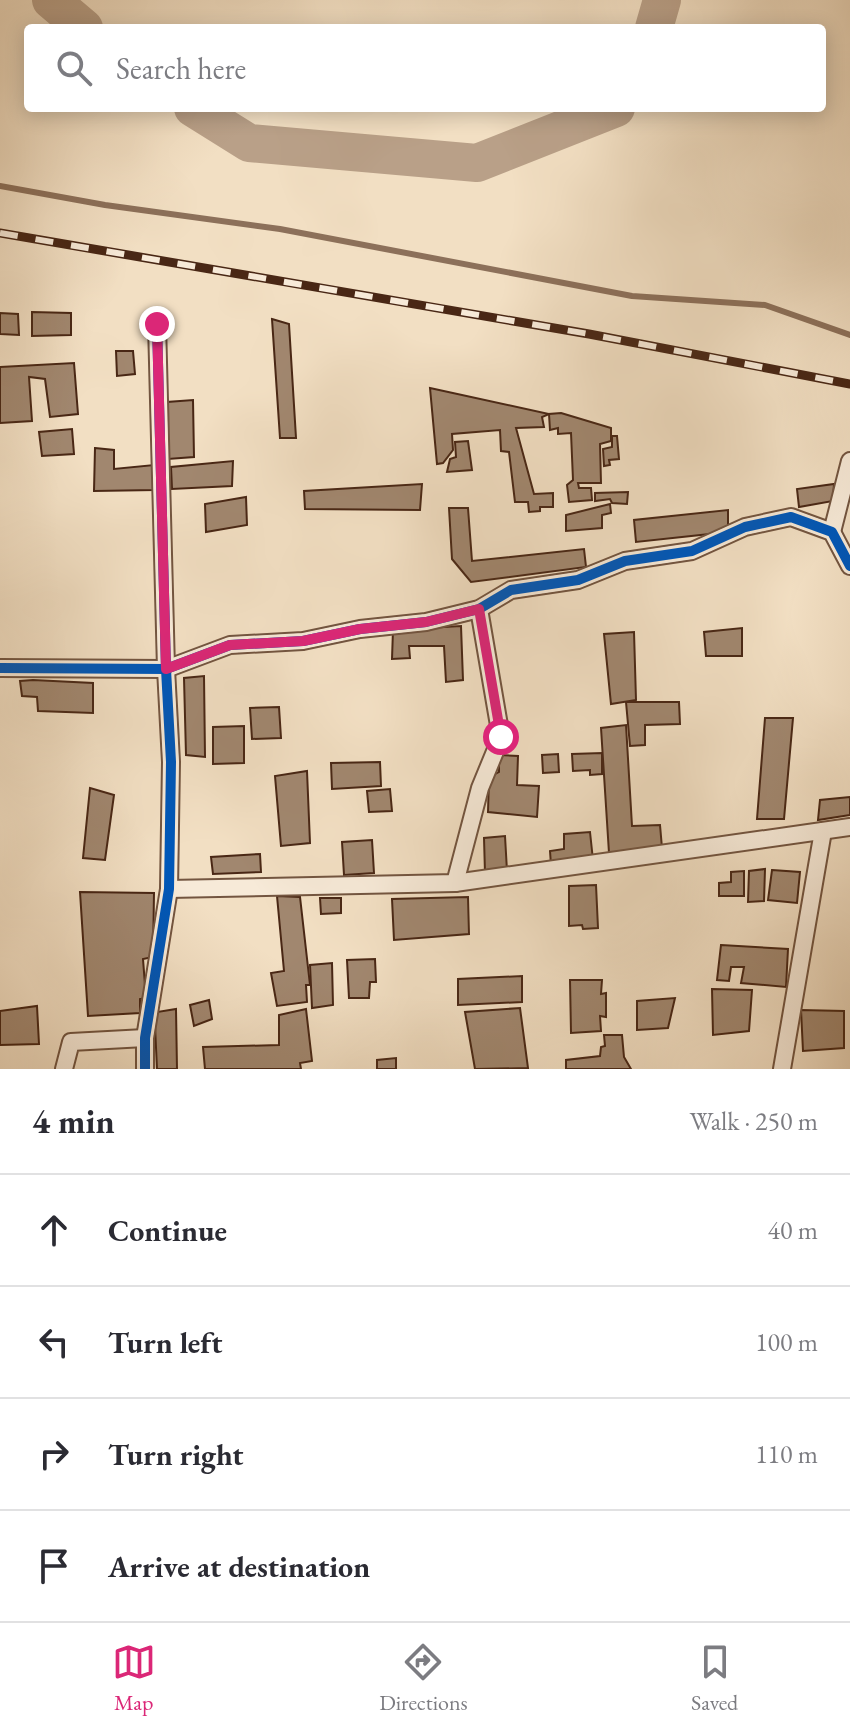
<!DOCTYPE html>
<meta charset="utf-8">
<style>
body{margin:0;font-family:"EB Garamond",serif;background:#f7f7f7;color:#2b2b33}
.stop{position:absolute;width:24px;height:24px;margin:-18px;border:6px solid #db2777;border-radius:50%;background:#fff}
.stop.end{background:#db2777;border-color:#fff;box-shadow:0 2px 8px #0008}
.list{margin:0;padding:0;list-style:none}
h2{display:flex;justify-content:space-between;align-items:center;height:104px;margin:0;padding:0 32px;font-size:34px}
h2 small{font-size:26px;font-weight:400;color:#7c7c81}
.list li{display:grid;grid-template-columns:52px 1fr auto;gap:24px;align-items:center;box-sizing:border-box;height:112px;padding:0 32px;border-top:2px solid #e1e1e2}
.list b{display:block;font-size:30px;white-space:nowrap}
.list em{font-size:26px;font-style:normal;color:#7c7c81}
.icon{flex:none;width:44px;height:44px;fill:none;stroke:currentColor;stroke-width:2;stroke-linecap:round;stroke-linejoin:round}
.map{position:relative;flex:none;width:850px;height:1069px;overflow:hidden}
.search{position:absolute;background:#fff;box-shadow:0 4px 20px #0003;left:24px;right:24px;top:24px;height:88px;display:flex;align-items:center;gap:20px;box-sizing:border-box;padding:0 28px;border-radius:8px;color:#7c7c81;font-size:30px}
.sheet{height:552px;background:#fff}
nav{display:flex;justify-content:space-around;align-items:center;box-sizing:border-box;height:112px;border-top:2px solid #e1e1e2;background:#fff;font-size:22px;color:#7c7c81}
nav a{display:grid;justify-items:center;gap:4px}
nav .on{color:#db2777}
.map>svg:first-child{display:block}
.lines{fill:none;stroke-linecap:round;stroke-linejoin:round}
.stream{stroke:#8c705a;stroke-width:6}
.river{stroke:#b9a088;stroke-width:38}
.building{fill:#a1876f;stroke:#492715;stroke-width:2}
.minor-casing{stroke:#735540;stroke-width:20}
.minor{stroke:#f7ead8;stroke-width:16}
.rail-casing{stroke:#492715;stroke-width:9}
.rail{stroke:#f7ead8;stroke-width:6;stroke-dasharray:18;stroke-linecap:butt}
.cycleway-casing{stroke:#f7ead8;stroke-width:15}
.cycleway{stroke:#0057b8;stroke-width:10}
.route{stroke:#db2777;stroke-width:10}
</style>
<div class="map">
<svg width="850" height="1069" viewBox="0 0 850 1069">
<rect width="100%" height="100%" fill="#f2dfc3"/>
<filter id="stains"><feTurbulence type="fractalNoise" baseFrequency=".0025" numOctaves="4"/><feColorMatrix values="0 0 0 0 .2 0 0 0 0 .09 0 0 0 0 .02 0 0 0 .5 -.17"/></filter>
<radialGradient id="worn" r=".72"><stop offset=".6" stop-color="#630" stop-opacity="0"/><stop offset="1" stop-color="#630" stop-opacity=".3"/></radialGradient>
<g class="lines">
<!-- stream -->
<path class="stream" d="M0,186L105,205L280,229L632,296L765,305L850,335"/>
<!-- river -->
<g class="river">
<path d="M51,0L84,28"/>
<path d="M654,28L662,0"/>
<path d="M193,108L249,143L477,163L616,108"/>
</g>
</g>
<!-- building -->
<g class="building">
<path d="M32,312L71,313V335L32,336Z"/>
<path d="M0,313L18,314L19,335L0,334Z"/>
<path d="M272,319L289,324L296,438H280Z"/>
<path d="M116,351H133L135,374L117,376Z"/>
<path d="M74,363L78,414L50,417L45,379L29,377L32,421L0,423V367Z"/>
<path d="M430,388L549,414L542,417L544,427L516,428L534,494L553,493V507H540V511L529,512L528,502H515L509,452L501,451L500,430L452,434L453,450L443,463L437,464Z"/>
<path d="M193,400L194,457L168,459L167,402Z"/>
<path d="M561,413L611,428V441L600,444L601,483H578L579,488H591L592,500L569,502L567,485L573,480L571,433L558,434V428L550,430L549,414Z"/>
<path d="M72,429L74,454L42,456L39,432Z"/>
<path d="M612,436H617L619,459L609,460L610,465L604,466L603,449L612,447Z"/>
<path d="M468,441L472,470L447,472L450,459L456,457L455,442Z"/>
<path d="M95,448L114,450V469L154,465L155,490L94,491Z"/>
<path d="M233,461L232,486L172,489L171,467Z"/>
<path d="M422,484L420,510L305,509L304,491Z"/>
<path d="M834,484L833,501L799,507L797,489Z"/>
<path d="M628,492L627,504L612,503L610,499L595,501V493Z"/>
<path d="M246,497L247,525L206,532L205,504Z"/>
<path d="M610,504L611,513L602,515V528L566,531V515Z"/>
<path d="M449,508H468L472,561L584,549L586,567L471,582L452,559Z"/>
<path d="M728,510V532L636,542L634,520Z"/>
<path d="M461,626L463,680L446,682L444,646H409L410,658L392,659L393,630Z"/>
<path d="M742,628V656H706L704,632Z"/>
<path d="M634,632L636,700L611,704L604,634Z"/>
<path d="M204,676L205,757L186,755L184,678Z"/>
<path d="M33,680L93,683V713L38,711L37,697L22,696L20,681Z"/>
<path d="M626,702H679L680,724L645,725V745L630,746Z"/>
<path d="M279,707L281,738L252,739L250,708Z"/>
<path d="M765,718H793L784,819H757Z"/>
<path d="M626,725L632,826L660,825L662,848L609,853L601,728Z"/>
<path d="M244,726V763L213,764V727Z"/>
<path d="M602,753V774L590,775V770L573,771L572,754Z"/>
<path d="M558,754L559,772L543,773L542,755Z"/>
<path d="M499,755L518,756L517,785L539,786L537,817L488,812L489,777L499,772Z"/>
<path d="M380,762L381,786L332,789L331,763Z"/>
<path d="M307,771L310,843L281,846L275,776Z"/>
<path d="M90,788L114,795L105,860L83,858Z"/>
<path d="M390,789L392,811L369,812L367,791Z"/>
<path d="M850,797V815L818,820L820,800Z"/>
<path d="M590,832L593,860L551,865L550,851L564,849V834Z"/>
<path d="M505,836L507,871L485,873L484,838Z"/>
<path d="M372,840L374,873L344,875L342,842Z"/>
<path d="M260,854L261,872L213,874L211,857Z"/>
<path d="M765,869L764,901L748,902L749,871Z"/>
<path d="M772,870L800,872L797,903L768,900Z"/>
<path d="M744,871V896H719V883L731,882V872Z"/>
<path d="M596,885L598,928L583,929L582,925L569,926V886Z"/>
<path d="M80,892L154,893L153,957L143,959L146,998L140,999V1013L88,1016Z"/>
<path d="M277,896L300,897L310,985H306L307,1002L277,1006L271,973L284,971Z"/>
<path d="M468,897L469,934L394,940L392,899Z"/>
<path d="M320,898H341V913L321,914Z"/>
<path d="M721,945L788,949L786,987L741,983L744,967H731L729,981L717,980Z"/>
<path d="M375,959L376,982H370L369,998H349L347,960Z"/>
<path d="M332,963L333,1005L312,1008L310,965Z"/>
<path d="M522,976V1002L458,1005V979Z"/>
<path d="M570,980H602L601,994L606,993V1017L600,1016L601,1031L571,1033Z"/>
<path d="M712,989L752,990L749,1031L713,1035Z"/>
<path d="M675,998L668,1028L637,1030V1001Z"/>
<path d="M209,1000L212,1019L194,1026L190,1005Z"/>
<path d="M37,1006L39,1044L0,1045V1011Z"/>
<path d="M520,1008L528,1068L475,1069L465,1012Z"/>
<path d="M176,1009L177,1069H157L155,1026L157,1012Z"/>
<path d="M306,1009L312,1061L300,1063L301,1069H205L203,1047L279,1045V1015Z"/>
<path d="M801,1010L844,1011V1048L803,1051Z"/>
<path d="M604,1035H622L624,1057L631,1069H566V1060L600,1056L601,1047L605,1046Z"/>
<path d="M396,1058V1069H377V1060Z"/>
</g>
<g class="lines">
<!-- minor casing -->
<g class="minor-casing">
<g id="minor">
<path d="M832,532L850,461"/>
<path d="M0,668L166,669L230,645L303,641L360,629L426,622L479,609L511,590L578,580L625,561L692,551L745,527L791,517L832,532L850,566"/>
<path d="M455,883L480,788L501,737L479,609"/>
<path d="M169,889L455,883L850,827"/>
<path d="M64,1069L71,1042L145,1038"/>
<path d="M145,1069V1038L169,889L171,762L166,669L157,324"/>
<path d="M782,1069L823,831"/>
</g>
</g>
<!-- minor -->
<use href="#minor" class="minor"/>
<!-- rail casing -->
<g class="rail-casing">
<path id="rail" d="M0,233L589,334L850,384"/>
</g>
<!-- rail -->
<use href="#rail" class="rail"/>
<!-- cycleway casing -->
<g class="cycleway-casing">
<g id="cycleway">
<path d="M0,668L166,669L230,645L303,641L360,629L426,622L479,609L511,590L578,580L625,561L692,551L745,527L791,517L832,532L850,566"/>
<path d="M145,1069V1038L169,889L171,762L166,669L157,324"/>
</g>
</g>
<!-- cycleway -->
<use href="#cycleway" class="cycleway"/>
</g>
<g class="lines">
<!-- route -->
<path class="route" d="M157,324L166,669L230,645L303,641L360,629L426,622L479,609L501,737"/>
</g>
<rect width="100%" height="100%" filter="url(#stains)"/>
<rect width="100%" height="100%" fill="url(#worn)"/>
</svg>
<div class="stop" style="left:501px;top:737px"></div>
<div class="stop end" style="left:157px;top:324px"></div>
<div class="search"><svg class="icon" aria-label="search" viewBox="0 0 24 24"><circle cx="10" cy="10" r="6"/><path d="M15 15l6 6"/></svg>Search here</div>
</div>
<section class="sheet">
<h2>4 min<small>Walk · 250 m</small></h2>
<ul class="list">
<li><svg class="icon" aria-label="ahead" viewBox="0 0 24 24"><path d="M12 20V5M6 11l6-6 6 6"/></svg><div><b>Continue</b></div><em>40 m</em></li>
<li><svg class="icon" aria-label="left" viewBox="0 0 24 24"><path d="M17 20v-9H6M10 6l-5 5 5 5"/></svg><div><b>Turn left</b></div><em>100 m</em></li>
<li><svg class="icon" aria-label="right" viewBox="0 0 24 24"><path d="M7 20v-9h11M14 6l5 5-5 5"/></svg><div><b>Turn right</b></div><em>110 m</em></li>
<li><svg class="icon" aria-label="arrive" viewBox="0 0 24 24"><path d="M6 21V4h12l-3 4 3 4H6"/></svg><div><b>Arrive at destination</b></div></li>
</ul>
</section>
<nav>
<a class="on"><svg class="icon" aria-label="map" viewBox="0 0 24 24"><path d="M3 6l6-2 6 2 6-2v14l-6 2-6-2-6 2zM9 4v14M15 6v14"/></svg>Map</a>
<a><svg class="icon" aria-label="directions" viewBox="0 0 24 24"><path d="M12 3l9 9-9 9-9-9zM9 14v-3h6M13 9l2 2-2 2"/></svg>Directions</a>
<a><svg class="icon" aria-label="saved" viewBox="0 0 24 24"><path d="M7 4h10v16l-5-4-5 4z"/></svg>Saved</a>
</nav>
